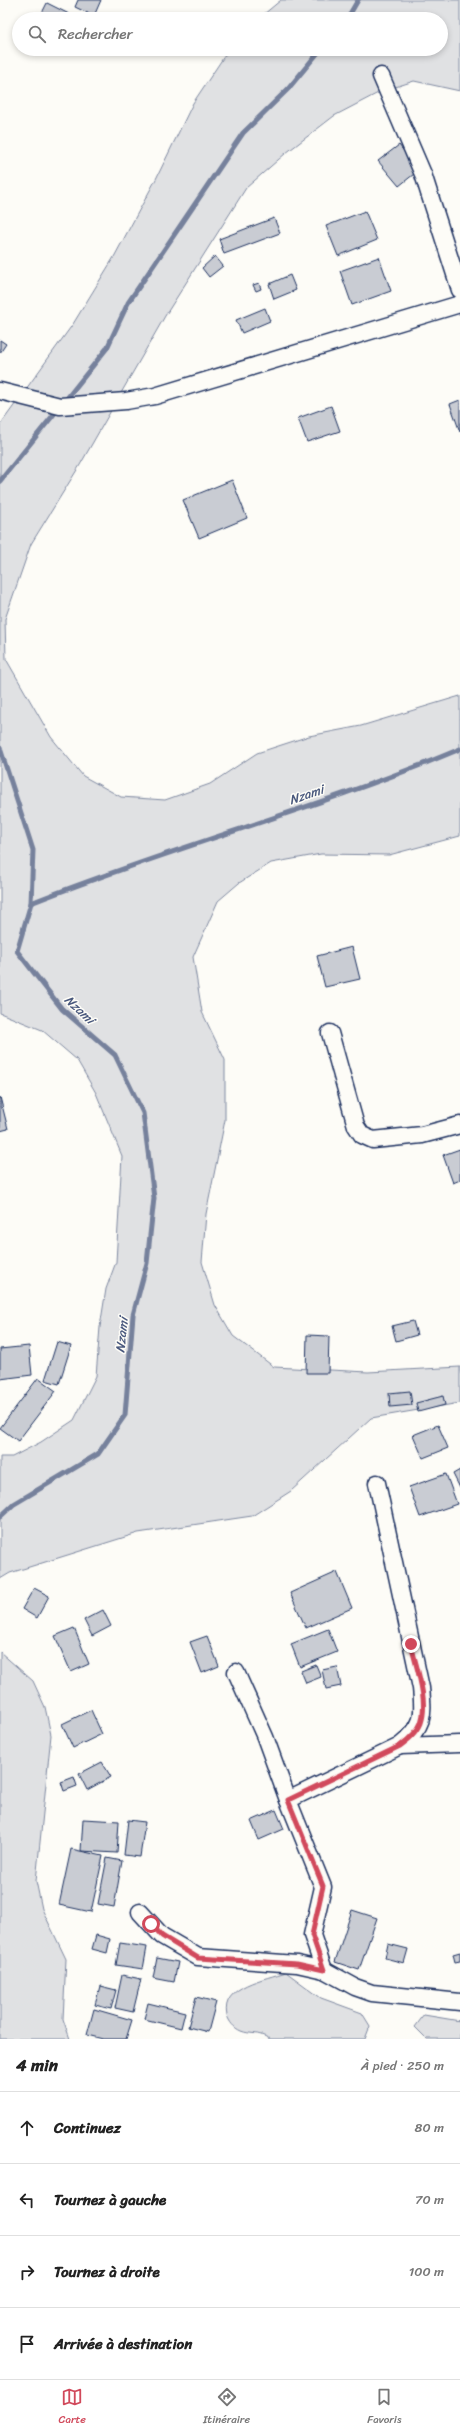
<!DOCTYPE html>
<html lang="fr">
<meta charset="utf-8">
<style>
body{margin:0;font-family:Sriracha,sans-serif;background:#f6f6f6;color:#222}
.stop{position:absolute;width:12px;height:12px;margin:-9px;border:3px solid #d1495b;border-radius:50%;background:#fff}
.stop.end{background:#d1495b;border-color:#fff;box-shadow:0 1px 4px #0008}
.list{margin:0;padding:0;list-style:none}
h2{display:flex;justify-content:space-between;align-items:center;height:52px;margin:0;padding:0 16px;font-size:17px}
h2 small{font-size:13px;font-weight:400;color:#767676}
.list li{display:grid;grid-template-columns:26px 1fr auto;gap:12px;align-items:center;box-sizing:border-box;height:72px;padding:0 16px;border-top:1px solid #e0e0e0}
.list b{display:block;font-size:15px;white-space:nowrap}
.list em{font-size:13px;font-style:normal;color:#767676}
.icon{flex:none;width:22px;height:22px;fill:none;stroke:currentColor;stroke-width:2;stroke-linecap:round;stroke-linejoin:round}
.map{position:relative;flex:none;width:460px;height:2039px;overflow:hidden}
.search{position:absolute;background:#fff;box-shadow:0 2px 6px #0003;left:12px;right:12px;top:12px;height:44px;display:flex;align-items:center;gap:10px;box-sizing:border-box;padding:0 14px;border-radius:22px;color:#767676;font-size:15px}
.sheet{height:340px;background:#fff}
nav{display:flex;justify-content:space-around;align-items:center;box-sizing:border-box;height:56px;border-top:1px solid #e0e0e0;background:#fff;font-size:11px;color:#767676}
nav a{display:grid;justify-items:center;gap:2px}
nav .on{color:#d1495b}
.map>svg:first-child{display:block}
.green{fill:#e0e1e3;stroke:#7e88a0}
.lines{fill:none;stroke-linecap:round;stroke-linejoin:round}
.stream{stroke:#76819c;stroke-width:5}
.building{fill:#c9ccd3;stroke:#1b2f5e}
.minor-casing{stroke:#1b2f5e;stroke-width:19}
.minor{stroke:#fdfcf7;stroke-width:16}
.route{stroke:#d1495b;stroke-width:5}
.labels{text-anchor:middle;stroke-width:3;stroke-linejoin:round;paint-order:stroke}
.water-label{font-size:13px;font-style:italic;fill:#49587d;stroke:#fdfcf7}
</style>
<div class="map">
<svg width="460" height="2039" viewBox="0 0 460 2039">
<rect width="100%" height="100%" fill="#fdfcf7"/>
<filter id="ink" filterUnits="userSpaceOnUse"><feTurbulence type="fractalNoise" baseFrequency=".025" numOctaves="2"/><feDisplacementMap in="SourceGraphic" scale="8" xChannelSelector="R" yChannelSelector="G"/><feConvolveMatrix kernelMatrix="1 2 1 2 8 2 1 2 1" color-interpolation-filters="sRGB"/></filter>
<g filter="url(#ink)">
<!-- green -->
<g class="green">
<path d="M281,0H460V91L414,81L380,92L334,116L286,153L246,188L165,316L80,465L31,544L5,619L6,659L51,737L83,776L121,797L165,800L210,784L257,753L309,736L361,726L460,696V836L389,855L321,854L271,863L239,883L218,901L193,957L202,1012L225,1060V1120L206,1214L202,1262L215,1305L233,1336L274,1367L368,1372L460,1367V1403L371,1418L291,1491L252,1516L138,1533L10,1573L0,1579V1457H12L41,1442L74,1420L96,1376L100,1327L106,1289L116,1262L122,1156L96,1093L77,1060L42,1030L0,1013V425L73,324L114,257L156,179L193,103L229,49H441V19H258Z"/>
<path d="M0,1652L33,1681L45,1707L51,1735L36,1881L42,1909L66,1959L63,2019L70,2039H0Z"/>
<path d="M286,1972L321,1998L362,2013L370,2026L365,2039H270C256,2031 251,2035 241,2031C234,2028 229,2022 227,2015C220,1986 266,1979 286,1972Z"/>
<path d="M424,2015L460,2021V2039H427L415,2027Z"/>
</g>
<g class="lines">
<!-- stream -->
<g class="stream">
<path d="M347,19L358,0"/>
<path d="M64,402L107,348L128,303L243,133L288,89L321,49"/>
<path d="M0,481L59,408"/>
<path d="M0,748L33,850L31,903"/>
<path d="M0,1517L14,1504L98,1454L125,1415L133,1315L147,1263L154,1198L143,1113L115,1055L62,1009L17,951L31,903C172,847 320,808 460,749"/>
</g>
</g>
<!-- building -->
<g class="building">
<path d="M78,0H101L94,16L75,7Z"/>
<path d="M47,3L77,18L76,19H39Z"/>
<path d="M399,145L419,170L399,186L378,161Z"/>
<path d="M365,211L377,240L338,256L326,226Z"/>
<path d="M274,218L280,233L224,254L219,239Z"/>
<path d="M215,256L223,266L209,277L202,268Z"/>
<path d="M379,257L391,291L352,305L340,271Z"/>
<path d="M290,275L296,290L274,299L269,284Z"/>
<path d="M259,283L261,289L256,291L253,285Z"/>
<path d="M265,308L270,321L242,333L236,320Z"/>
<path d="M0,340L6,344L0,353Z"/>
<path d="M460,400V432L450,404Z"/>
<path d="M331,406L340,431L307,442L298,418Z"/>
<path d="M232,480L247,518L199,538L183,500Z"/>
<path d="M352,947L360,979L325,987L317,956Z"/>
<path d="M0,1097L8,1129L0,1131Z"/>
<path d="M460,1149V1180L453,1183L443,1155Z"/>
<path d="M413,1321L417,1335L396,1341L392,1326Z"/>
<path d="M307,1335L329,1336L328,1373H306Z"/>
<path d="M57,1342L71,1346L59,1384L45,1380Z"/>
<path d="M29,1346L32,1375L0,1379V1349Z"/>
<path d="M38,1378L56,1391L18,1441L0,1428Z"/>
<path d="M410,1391L412,1405L390,1407L389,1393Z"/>
<path d="M443,1396L445,1405L418,1412L416,1403Z"/>
<path d="M438,1425L448,1448L423,1458L413,1435Z"/>
<path d="M460,1470V1488L453,1474Z"/>
<path d="M446,1474L457,1504L420,1517L409,1487Z"/>
<path d="M337,1572L352,1608L306,1628L290,1593Z"/>
<path d="M34,1588L49,1596L37,1618L22,1609Z"/>
<path d="M103,1610L111,1626L92,1636L84,1620Z"/>
<path d="M74,1628L89,1664L71,1672L55,1636Z"/>
<path d="M328,1629L337,1652L300,1667L291,1644Z"/>
<path d="M207,1636L219,1666L202,1673L190,1642Z"/>
<path d="M316,1665L321,1677L306,1683L301,1671Z"/>
<path d="M337,1667L341,1686L326,1689L322,1670Z"/>
<path d="M91,1710L102,1734L73,1748L62,1724Z"/>
<path d="M102,1762L111,1777L87,1790L79,1774Z"/>
<path d="M74,1777L77,1786L64,1791L61,1782Z"/>
<path d="M276,1810L284,1829L259,1840L251,1821Z"/>
<path d="M83,1819L119,1821L117,1853L81,1851Z"/>
<path d="M128,1820L145,1822L140,1857L124,1855Z"/>
<path d="M71,1849L103,1856L91,1912L59,1905Z"/>
<path d="M107,1858L122,1861L114,1907L98,1904Z"/>
<path d="M352,1910L377,1918L359,1970L335,1962Z"/>
<path d="M96,1935L110,1939L107,1953L92,1949Z"/>
<path d="M120,1943L147,1947L143,1969L116,1965Z"/>
<path d="M388,1944L408,1949L404,1963L385,1958Z"/>
<path d="M460,1952V1961L455,1962L453,1954Z"/>
<path d="M157,1958L178,1962L174,1982L153,1978Z"/>
<path d="M122,1975L141,1979L133,2012L115,2008Z"/>
<path d="M100,1986L116,1990L111,2009L95,2005Z"/>
<path d="M196,1997L216,2002L208,2032L188,2027Z"/>
<path d="M148,2003L185,2012L181,2028L144,2019Z"/>
<path d="M94,2009L132,2020L126,2039H103L87,2035Z"/>
</g>
<g class="lines">
<!-- minor casing -->
<g class="minor-casing">
<g id="minor">
<path d="M381,76L423,174L460,290"/>
<path d="M0,391L60,406L126,401L155,396L460,304"/>
<path d="M330,1033L356,1126L362,1135L373,1140L422,1135L460,1125"/>
<path d="M236,1672L265,1737L288,1800"/>
<path d="M400,1746L460,1744"/>
<path d="M140,1912L162,1936L198,1957L297,1964L324,1970L355,1987L372,1993L460,2002"/>
<path d="M324,1970L312,1935L323,1887L288,1800L400,1746C424,1726 424,1717 421,1688L377,1483"/>
</g>
</g>
<!-- minor -->
<use href="#minor" class="minor"/>
</g>
</g>
<g class="lines" filter="url(#ink)">
<!-- route -->
<path class="route" d="M151,1924L162,1936L198,1958L297,1964L324,1970L312,1935L323,1886L288,1800L400,1746C408,1740 417,1733 421,1723C429,1700 416,1667 411,1644"/>
</g>
<g class="labels">
<!-- water labels -->
<g class="water-label">
<text transform="translate(306 794) rotate(-19)" y="5">Nzami</text>
<text transform="translate(80 1009) rotate(43)" y="5">Nzami</text>
<text transform="translate(121 1335) rotate(-84)" y="5">Nzami</text>
</g>
</g>
</svg>
<div class="stop" style="left:151px;top:1924px"></div>
<div class="stop end" style="left:411px;top:1644px"></div>
<div class="search"><svg class="icon" aria-label="search" viewBox="0 0 24 24"><circle cx="10" cy="10" r="6"/><path d="M15 15l6 6"/></svg>Rechercher</div>
</div>
<section class="sheet">
<h2>4 min<small>À pied · 250 m</small></h2>
<ul class="list">
<li><svg class="icon" aria-label="ahead" viewBox="0 0 24 24"><path d="M12 20V5M6 11l6-6 6 6"/></svg><div><b>Continuez</b></div><em>80 m</em></li>
<li><svg class="icon" aria-label="left" viewBox="0 0 24 24"><path d="M17 20v-9H6M10 6l-5 5 5 5"/></svg><div><b>Tournez à gauche</b></div><em>70 m</em></li>
<li><svg class="icon" aria-label="right" viewBox="0 0 24 24"><path d="M7 20v-9h11M14 6l5 5-5 5"/></svg><div><b>Tournez à droite</b></div><em>100 m</em></li>
<li><svg class="icon" aria-label="arrive" viewBox="0 0 24 24"><path d="M6 21V4h12l-3 4 3 4H6"/></svg><div><b>Arrivée à destination</b></div></li>
</ul>
</section>
<nav>
<a class="on"><svg class="icon" aria-label="map" viewBox="0 0 24 24"><path d="M3 6l6-2 6 2 6-2v14l-6 2-6-2-6 2zM9 4v14M15 6v14"/></svg>Carte</a>
<a><svg class="icon" aria-label="directions" viewBox="0 0 24 24"><path d="M12 3l9 9-9 9-9-9zM9 14v-3h6M13 9l2 2-2 2"/></svg>Itinéraire</a>
<a><svg class="icon" aria-label="saved" viewBox="0 0 24 24"><path d="M7 4h10v16l-5-4-5 4z"/></svg>Favoris</a>
</nav>
